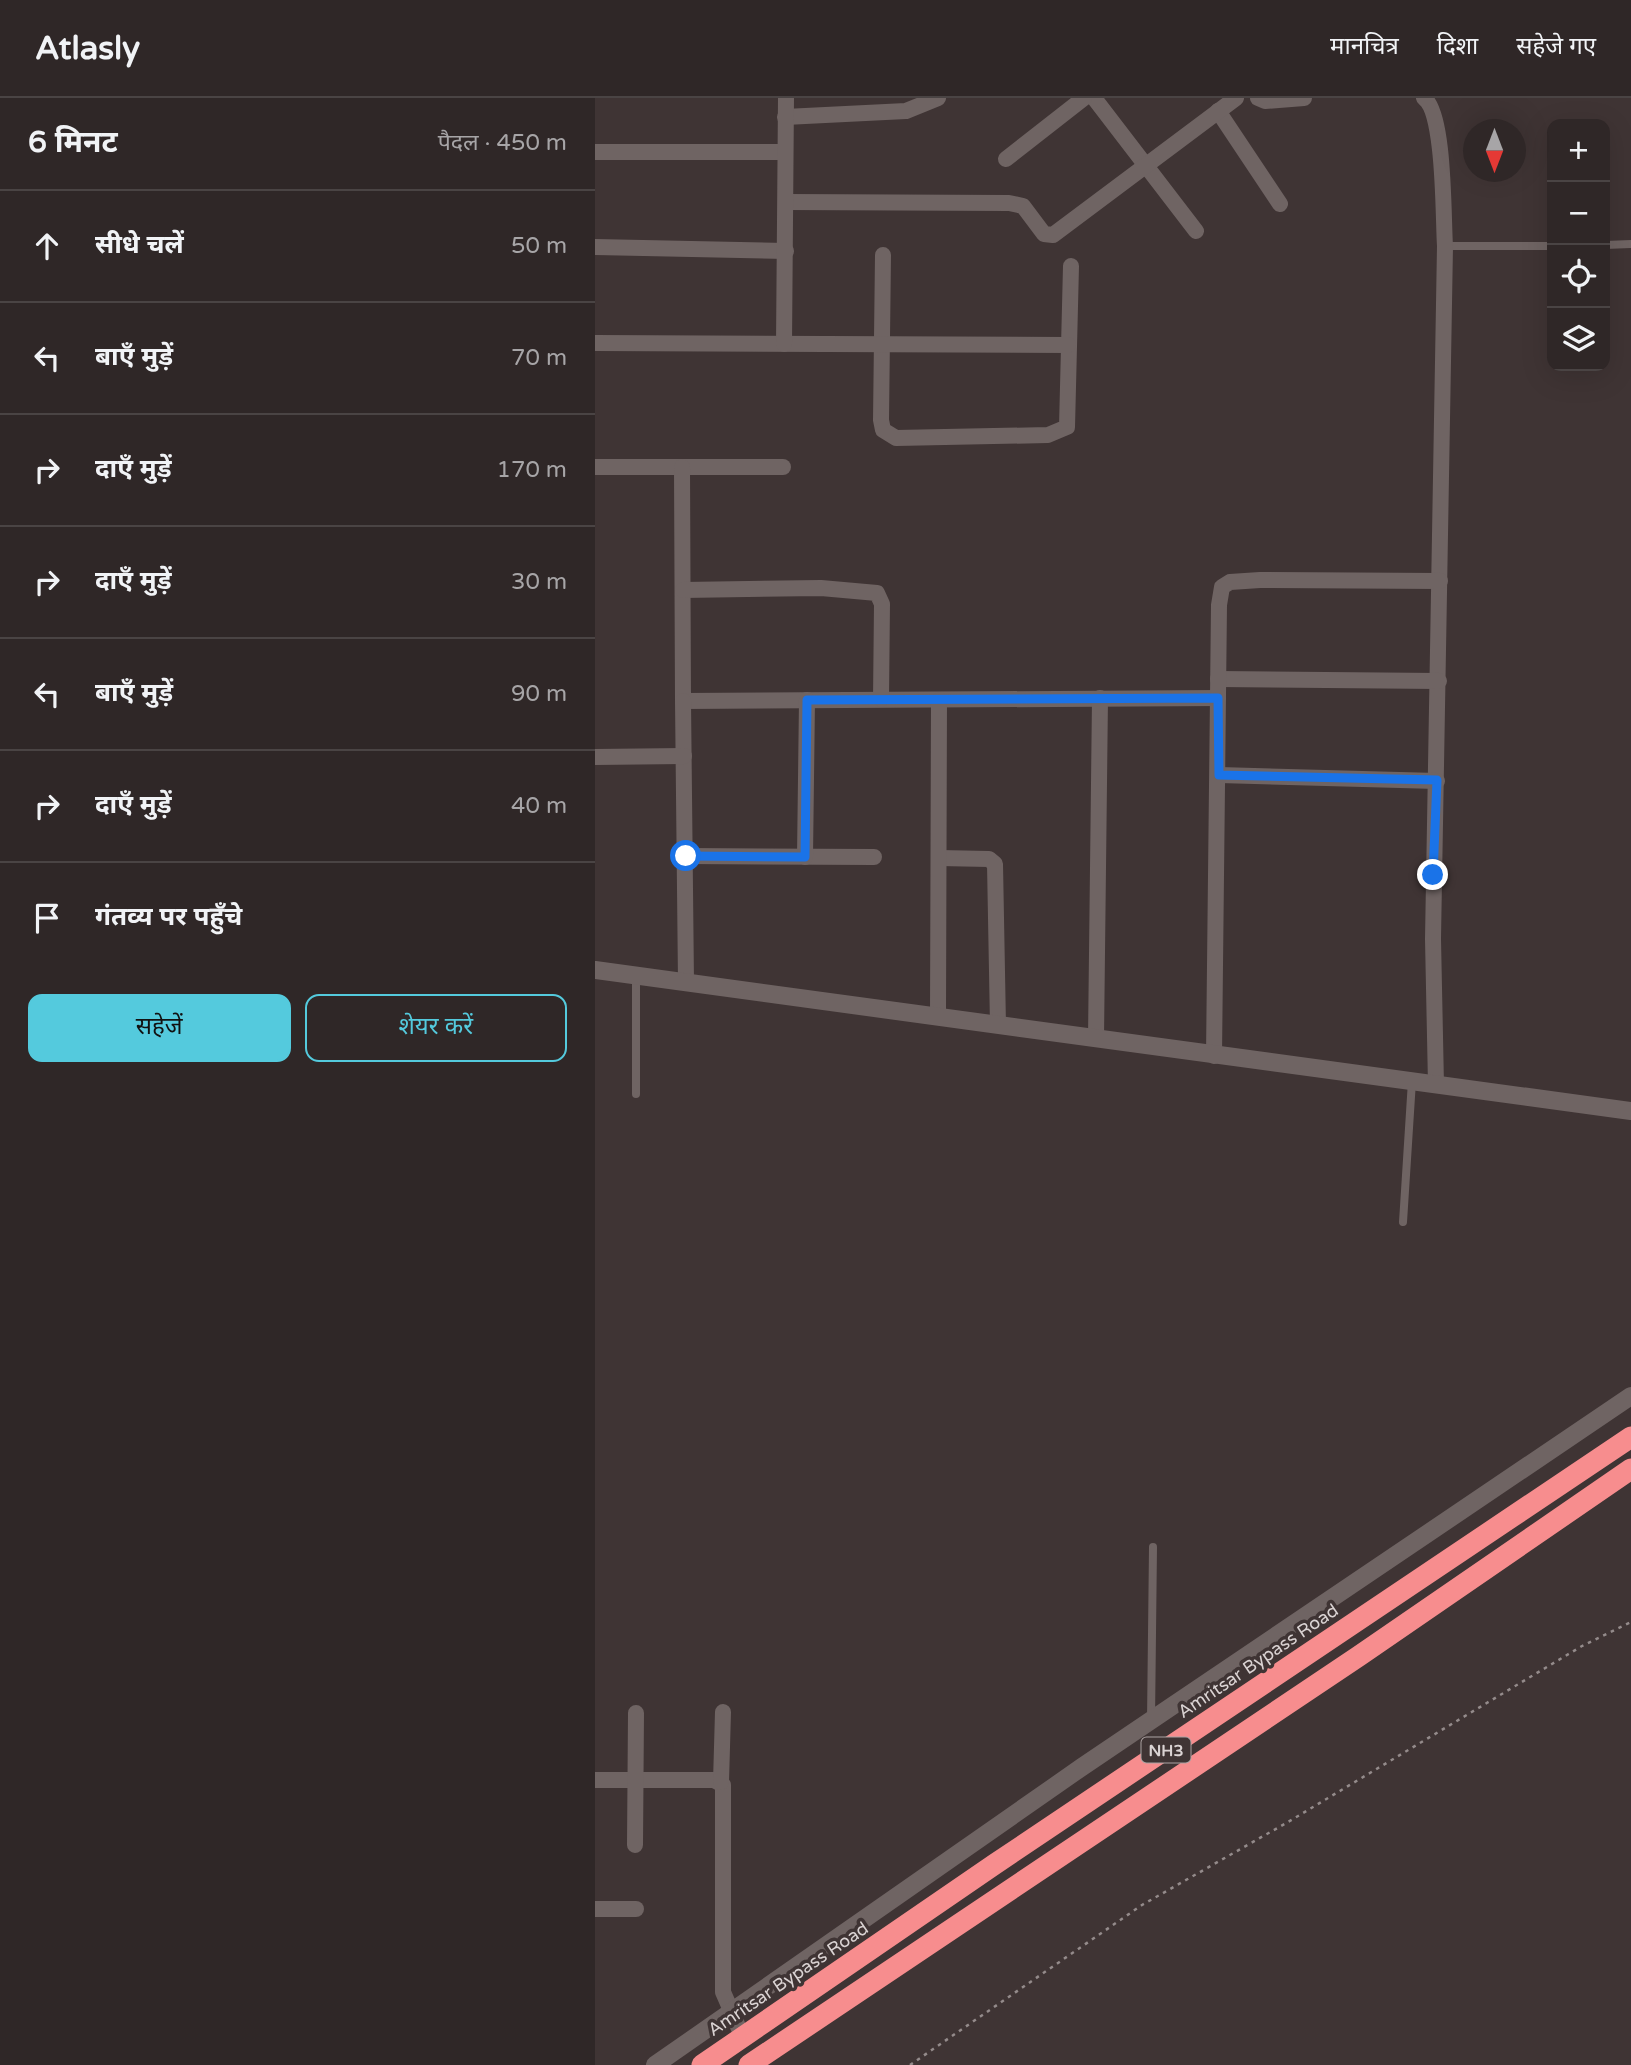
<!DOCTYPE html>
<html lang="hi">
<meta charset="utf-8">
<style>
body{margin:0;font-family:"Varela Round","Noto Sans Devanagari",sans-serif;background:#372f2f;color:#f1f3f6}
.controls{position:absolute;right:21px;top:21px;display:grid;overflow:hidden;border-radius:14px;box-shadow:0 7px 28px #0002}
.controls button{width:63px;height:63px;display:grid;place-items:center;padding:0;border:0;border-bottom:2px solid #4a4444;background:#2f2727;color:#f1f3f6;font:35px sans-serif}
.compass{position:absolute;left:868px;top:21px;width:63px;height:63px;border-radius:50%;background:#2f2727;box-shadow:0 7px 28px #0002;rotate:180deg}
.stop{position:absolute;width:21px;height:21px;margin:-16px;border:5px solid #1a73e8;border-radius:50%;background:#fff}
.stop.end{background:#1a73e8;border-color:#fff;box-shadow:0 2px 7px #0008}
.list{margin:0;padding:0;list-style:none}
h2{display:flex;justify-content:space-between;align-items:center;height:91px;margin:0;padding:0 28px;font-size:30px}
h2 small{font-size:23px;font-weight:400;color:#a7a5a7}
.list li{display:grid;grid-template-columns:46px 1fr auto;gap:21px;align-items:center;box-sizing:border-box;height:112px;padding:0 28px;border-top:2px solid #4a4444}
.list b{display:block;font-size:26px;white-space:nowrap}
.list em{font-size:23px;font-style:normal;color:#a7a5a7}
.actions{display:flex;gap:14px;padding:21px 28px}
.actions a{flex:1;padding:16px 0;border:2px solid #54cadd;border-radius:14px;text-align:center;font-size:24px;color:#54cadd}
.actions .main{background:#54cadd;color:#111}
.icon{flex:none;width:38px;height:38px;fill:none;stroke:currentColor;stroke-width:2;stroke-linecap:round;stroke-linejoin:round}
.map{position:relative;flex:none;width:1036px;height:1967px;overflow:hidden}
header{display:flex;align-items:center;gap:42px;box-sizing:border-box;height:98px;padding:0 35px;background:#2f2727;border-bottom:2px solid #4a4444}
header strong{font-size:33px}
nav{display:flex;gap:38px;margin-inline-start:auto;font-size:24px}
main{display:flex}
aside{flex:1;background:#2f2727}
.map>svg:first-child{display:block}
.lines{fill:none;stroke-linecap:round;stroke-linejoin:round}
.path{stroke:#948b8b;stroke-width:2.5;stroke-dasharray:3.5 5;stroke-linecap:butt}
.lane{stroke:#6f6463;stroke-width:8}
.street{stroke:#6f6463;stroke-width:16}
.secondary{stroke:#6f6463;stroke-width:18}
.highway{stroke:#f78d8e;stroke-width:21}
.route{stroke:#1a73e8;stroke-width:9}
.labels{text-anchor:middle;stroke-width:7;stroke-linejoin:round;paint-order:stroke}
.shield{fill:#3f3434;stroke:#aca3a3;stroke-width:2}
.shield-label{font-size:16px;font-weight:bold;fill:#dad3d3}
.street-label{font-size:18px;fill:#dad3d3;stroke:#3f3434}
</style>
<header>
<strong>Atlasly</strong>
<nav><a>मानचित्र</a><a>दिशा</a><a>सहेजे गए</a></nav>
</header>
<main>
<aside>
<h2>6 मिनट<small>पैदल · 450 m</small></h2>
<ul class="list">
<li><svg class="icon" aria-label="ahead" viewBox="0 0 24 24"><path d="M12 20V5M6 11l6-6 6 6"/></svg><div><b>सीधे चलें</b></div><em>50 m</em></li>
<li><svg class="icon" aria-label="left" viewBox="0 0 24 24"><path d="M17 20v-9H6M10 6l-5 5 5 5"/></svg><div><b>बाएँ मुड़ें</b></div><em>70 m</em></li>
<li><svg class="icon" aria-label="right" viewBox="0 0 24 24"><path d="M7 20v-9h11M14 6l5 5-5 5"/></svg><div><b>दाएँ मुड़ें</b></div><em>170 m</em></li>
<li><svg class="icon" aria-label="right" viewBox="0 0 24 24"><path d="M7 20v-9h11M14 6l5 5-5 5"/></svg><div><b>दाएँ मुड़ें</b></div><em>30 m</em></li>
<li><svg class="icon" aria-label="left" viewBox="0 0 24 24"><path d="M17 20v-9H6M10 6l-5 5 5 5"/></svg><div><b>बाएँ मुड़ें</b></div><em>90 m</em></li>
<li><svg class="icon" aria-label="right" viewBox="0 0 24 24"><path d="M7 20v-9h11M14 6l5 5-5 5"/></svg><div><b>दाएँ मुड़ें</b></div><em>40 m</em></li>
<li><svg class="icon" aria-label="arrive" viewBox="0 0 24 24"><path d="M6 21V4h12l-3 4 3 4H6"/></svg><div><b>गंतव्य पर पहुँचे</b></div></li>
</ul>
<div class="actions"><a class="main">सहेजें</a><a>शेयर करें</a></div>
</aside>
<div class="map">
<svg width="1036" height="1967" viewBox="0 0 1036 1967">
<rect width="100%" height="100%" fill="#3f3434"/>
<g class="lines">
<!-- path -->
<path class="path" d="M315,1967L547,1807L693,1724L987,1548L1036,1524"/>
<!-- lane -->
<g class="lane">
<path d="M1010,147L1036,146"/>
<path d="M850,148H957"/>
<path d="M41,877V996"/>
<path d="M808,1124L817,983"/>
<path d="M556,1622L558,1449"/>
</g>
<!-- street -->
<g class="street">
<path d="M499,0L601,133"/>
<path d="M663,0L670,3L709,0"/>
<path d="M829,0C850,15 848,120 850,148L838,841L841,987"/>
<path d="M623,13L685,106"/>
<path d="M190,19L311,13L343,0"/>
<path d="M0,54H190"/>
<path d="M411,61L489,0"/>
<path d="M191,104L414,105L428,108L449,136L458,137L641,0"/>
<path d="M0,149L191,153"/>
<path d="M288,157L286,322L288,332L301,340L453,337L472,329L476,168"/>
<path d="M0,245L473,247"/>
<path d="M189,246L191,0"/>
<path d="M0,369H188"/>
<path d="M87,369L88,603L623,600"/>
<path d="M88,492L226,490L282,495L287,506L286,601"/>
<path d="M623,581L844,583"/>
<path d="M88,603L91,884"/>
<path d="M0,659L89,658"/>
<path d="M624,677L842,683"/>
<path d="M91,758L279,759"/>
<path d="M210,759L212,602"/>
<path d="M344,760L394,761L400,766L403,927"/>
<path d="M343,917L344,602"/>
<path d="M501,940L505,600"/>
<path d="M619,958L624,507L627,489L635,484L665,482L845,483"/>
<path d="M0,1682H119L128,1687V1894L148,1940"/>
<path d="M126,1684L128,1614"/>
<path d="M40,1747L41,1615"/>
<path d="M0,1811H41"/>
</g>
<!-- secondary -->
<g class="secondary">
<path d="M0,872L1036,1013"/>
<path d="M60,1967L487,1669L1036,1298"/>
</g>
<!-- highway -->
<g class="highway">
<path d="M107,1967L400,1766L1036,1339"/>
<path d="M154,1967L764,1558L1036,1371"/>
</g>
</g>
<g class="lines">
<!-- route -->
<path class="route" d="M91,758L210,759L212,602L623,600L624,677L842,682L838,777"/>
</g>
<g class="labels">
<!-- shield labels -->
<rect class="shield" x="546.5" y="1639.5" width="49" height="25" rx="5"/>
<g class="shield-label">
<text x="571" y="1658">NH3</text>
</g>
<!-- street labels -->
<g class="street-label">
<text transform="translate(663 1563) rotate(-34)" y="6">Amritsar Bypass Road</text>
<text transform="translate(193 1881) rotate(-34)" y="6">Amritsar Bypass Road</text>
</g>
</g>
</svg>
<div class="controls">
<button>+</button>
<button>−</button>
<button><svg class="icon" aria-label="locate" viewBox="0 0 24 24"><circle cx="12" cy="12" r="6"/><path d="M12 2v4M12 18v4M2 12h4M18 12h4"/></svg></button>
<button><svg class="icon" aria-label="layers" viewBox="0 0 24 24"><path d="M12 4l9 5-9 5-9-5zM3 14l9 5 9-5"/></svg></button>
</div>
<svg class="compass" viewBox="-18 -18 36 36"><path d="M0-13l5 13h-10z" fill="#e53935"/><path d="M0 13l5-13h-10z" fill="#a7a5a7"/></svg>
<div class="stop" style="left:91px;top:758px"></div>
<div class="stop end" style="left:838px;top:777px"></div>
</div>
</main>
